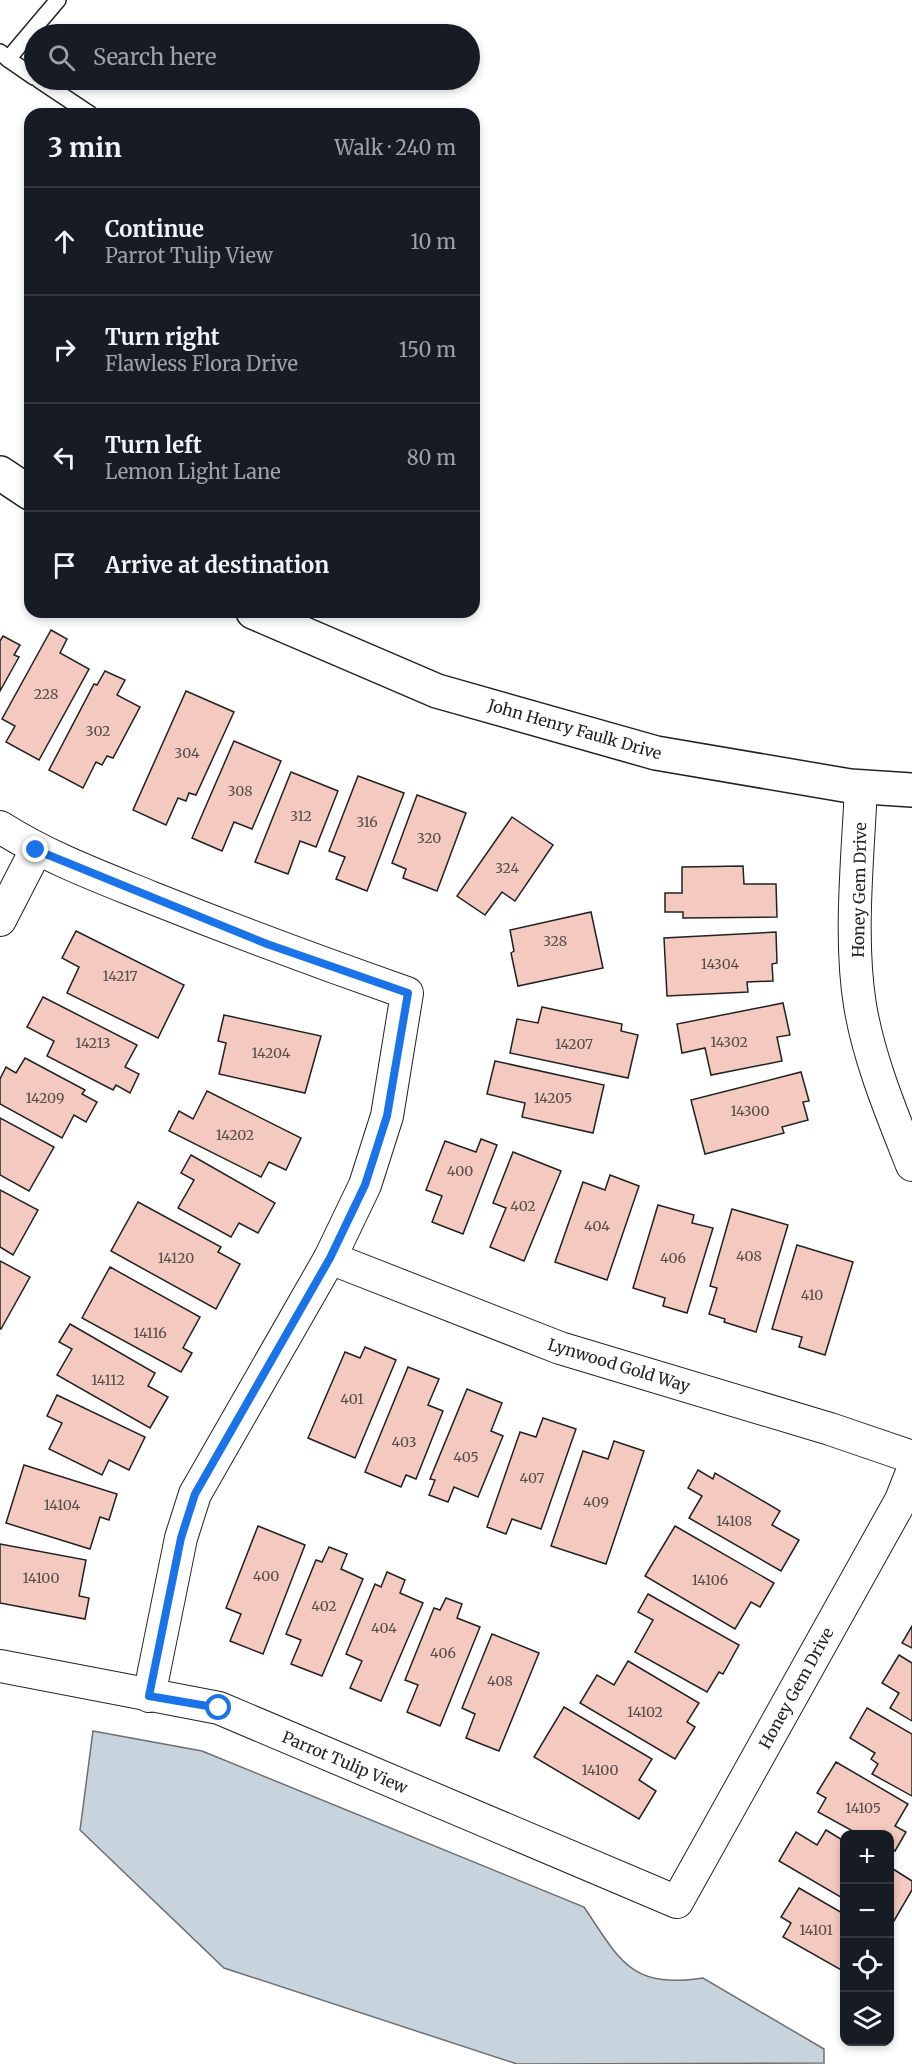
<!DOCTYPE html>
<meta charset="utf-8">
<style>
body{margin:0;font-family:Merriweather,serif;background:#242831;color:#f1f3f6}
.controls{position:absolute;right:18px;bottom:18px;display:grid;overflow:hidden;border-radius:12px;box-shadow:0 3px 9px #0003}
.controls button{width:54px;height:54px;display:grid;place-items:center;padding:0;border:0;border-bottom:2px solid #363941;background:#171b24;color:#f1f3f6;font:30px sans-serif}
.stop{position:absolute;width:18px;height:18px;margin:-14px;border:4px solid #1a73e8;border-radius:50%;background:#fff}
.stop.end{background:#1a73e8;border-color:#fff;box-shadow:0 2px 6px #0008}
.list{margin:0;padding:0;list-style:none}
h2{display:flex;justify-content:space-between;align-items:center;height:78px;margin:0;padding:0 24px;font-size:26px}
h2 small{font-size:20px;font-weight:400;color:#9ea1a6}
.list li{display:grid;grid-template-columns:39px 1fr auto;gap:18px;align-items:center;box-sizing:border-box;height:108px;padding:0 24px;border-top:2px solid #363941}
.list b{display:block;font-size:22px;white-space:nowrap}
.list p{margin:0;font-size:20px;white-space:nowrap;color:#9ea1a6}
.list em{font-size:20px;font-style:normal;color:#9ea1a6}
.icon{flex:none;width:33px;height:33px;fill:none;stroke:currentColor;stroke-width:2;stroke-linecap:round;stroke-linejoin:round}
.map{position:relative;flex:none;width:912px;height:2064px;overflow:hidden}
.search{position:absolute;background:#171b24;box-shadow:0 3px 9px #0003;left:24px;top:24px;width:456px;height:66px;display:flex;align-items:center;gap:15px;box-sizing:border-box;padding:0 21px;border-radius:33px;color:#9ea1a6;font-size:22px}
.panel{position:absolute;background:#171b24;box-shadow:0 3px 9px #0003;left:24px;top:108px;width:456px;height:510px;border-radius:18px}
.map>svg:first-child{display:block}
.water{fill:#c7d3dd;stroke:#6f6f6f;stroke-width:1.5}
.building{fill:#f3c9c0;stroke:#222;stroke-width:1.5}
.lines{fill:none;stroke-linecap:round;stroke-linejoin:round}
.lane-casing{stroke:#222;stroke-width:18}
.street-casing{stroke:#222;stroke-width:34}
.secondary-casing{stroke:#222;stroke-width:36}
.lane{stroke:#fff;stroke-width:15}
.street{stroke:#fff;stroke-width:32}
.secondary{stroke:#fff;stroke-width:33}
.route{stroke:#1a73e8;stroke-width:8}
.labels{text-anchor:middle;stroke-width:4.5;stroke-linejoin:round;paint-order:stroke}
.number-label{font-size:14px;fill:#564c4a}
.street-label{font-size:16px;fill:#222;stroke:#fff}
</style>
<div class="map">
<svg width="912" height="2064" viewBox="0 0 912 2064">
<rect width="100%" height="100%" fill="#fff"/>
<!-- water -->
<path class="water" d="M93,1731L202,1751L584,1907C620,1960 630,1989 703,1978L824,2049V2063L517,2064L224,1968L80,1830Z"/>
<!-- building -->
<g class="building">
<path d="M51,630L67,639L60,653L89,669L39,760L6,742L15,726L2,719Z"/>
<path d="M3,636L20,645L14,655L19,657L0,691V641Z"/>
<path d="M105,671L125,680L117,695L140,707L113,758L107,756L102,765L96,762L83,788L49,770L94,684L97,685Z"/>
<path d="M186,691L234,712L196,795L189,793L186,801L178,798L166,825L133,810Z"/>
<path d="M234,741L281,761L252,829L234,822L222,851L192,838Z"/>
<path d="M291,772L338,791L316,847L300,841L288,874L255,862Z"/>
<path d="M358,776L404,793L367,891L336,879L345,857L329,851Z"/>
<path d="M417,795L466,813L437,891L403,878L406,869L392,863Z"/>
<path d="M512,817L553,845L515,901L502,892L485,915L457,896Z"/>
<path d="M743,866L744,884H776L777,917L683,918V912H665V893H682V867Z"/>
<path d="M591,912L603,968L518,986L511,953L514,951L510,930Z"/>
<path d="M76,931L184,985L158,1038L67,993L79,967L62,958Z"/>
<path d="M776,932L777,963L772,964L773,981L747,982L748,992L667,996L664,938Z"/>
<path d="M43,997L137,1045L125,1067L139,1074L130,1093L116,1085L113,1090L47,1056L54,1041L27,1027Z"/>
<path d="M783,1003L790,1035L777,1037L782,1061L711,1075L705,1048L682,1053L677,1024Z"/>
<path d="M542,1007L622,1024L621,1031L638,1035L628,1078L510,1053L517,1019L538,1023Z"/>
<path d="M224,1015L321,1036L305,1093L219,1074L226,1043L218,1041Z"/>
<path d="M25,1058L85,1090L82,1094L97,1102L86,1122L74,1115L62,1138L0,1104V1079L6,1067L16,1073Z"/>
<path d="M495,1061L604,1085L593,1133L522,1117L525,1103L487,1094Z"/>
<path d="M801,1072L809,1101L803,1102L808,1120L782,1127L784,1133L705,1154L691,1100Z"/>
<path d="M207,1091L301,1138L286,1170L269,1162L261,1177L169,1131L179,1111L193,1119Z"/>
<path d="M0,1118L54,1147L29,1191L0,1175Z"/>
<path d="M481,1139L497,1145L463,1234L432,1222L442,1196L426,1190L445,1141L476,1152Z"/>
<path d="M513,1152L561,1171L524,1261L490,1247L506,1208L493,1203Z"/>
<path d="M191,1155L275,1203L258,1233L239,1223L231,1237L178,1208L194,1180L181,1173Z"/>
<path d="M610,1175L639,1186L607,1280L555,1262L583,1182L605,1190Z"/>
<path d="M0,1190L38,1210L13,1255L0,1247Z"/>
<path d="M138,1202L221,1247L218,1252L240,1264L216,1309L111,1251Z"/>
<path d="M658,1205L694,1215L692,1223L713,1228L687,1313L663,1306L665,1298L633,1288Z"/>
<path d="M732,1209L788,1225L756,1332L724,1322L725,1319L709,1314L717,1288L710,1286Z"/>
<path d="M797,1245L853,1262L825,1355L799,1347L802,1337L772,1329Z"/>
<path d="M0,1261L30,1277L1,1329H0Z"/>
<path d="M110,1267L200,1317L183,1348L192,1353L181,1372L82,1318Z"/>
<path d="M70,1324L155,1373L148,1386L168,1397L150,1428L57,1375L72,1349L59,1342Z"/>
<path d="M365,1347L396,1360L355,1458L308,1438L345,1352L360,1358Z"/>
<path d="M408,1367L439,1379L428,1405L443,1411L416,1479L406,1475L401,1487L365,1472Z"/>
<path d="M467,1389L502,1403L491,1431L503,1436L478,1497L454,1487L448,1502L429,1495L435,1480L430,1479Z"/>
<path d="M57,1395L145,1437L129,1470L109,1460L102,1475L49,1449L62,1423L47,1416Z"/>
<path d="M543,1418L576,1429L541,1529L512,1519L506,1534L487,1527L520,1432L536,1437Z"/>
<path d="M614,1441L644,1451L606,1564L551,1546L583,1451L608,1459Z"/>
<path d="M24,1465L117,1494L109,1520L100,1517L90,1549L6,1523Z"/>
<path d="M698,1470L713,1479L715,1473L780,1511L772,1525L799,1540L781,1571L689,1518L702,1496L688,1488Z"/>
<path d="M258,1526L305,1545L263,1654L230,1641L241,1614L226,1608Z"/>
<path d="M675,1526L774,1583L760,1607L751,1602L735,1629L645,1576Z"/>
<path d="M0,1544L86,1560L79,1596L89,1598L85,1619L0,1603Z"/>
<path d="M329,1547L347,1554L341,1569L363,1579L322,1676L291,1664L301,1640L286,1634L316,1560L322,1562Z"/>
<path d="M387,1572L405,1580L400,1593L423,1603L381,1701L350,1688L362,1661L346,1654L375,1584L381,1587Z"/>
<path d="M648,1594L739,1645L723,1674L719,1672L707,1692L635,1652L653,1620L638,1612Z"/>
<path d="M446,1598L462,1604L457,1618L480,1627L440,1726L407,1712L418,1685L405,1680L434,1608L440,1610Z"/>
<path d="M912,1626V1648L902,1643Z"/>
<path d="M492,1634L539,1653L499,1751L466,1738L475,1714L462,1708Z"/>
<path d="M899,1655L912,1663V1721L890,1708L899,1693L882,1683Z"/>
<path d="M628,1661L699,1703L687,1722L695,1727L675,1759L580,1703L597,1675L614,1685Z"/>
<path d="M564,1707L652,1759L639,1780L656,1791L639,1819L534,1757Z"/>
<path d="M867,1708L912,1734V1796L872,1774L878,1764L871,1759L875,1753L850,1738Z"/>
<path d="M836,1762L908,1804L895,1826L906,1832L895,1851L890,1847V1834H858L818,1812L826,1798L817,1793Z"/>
<path d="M826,1830L844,1841V1899L779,1861L796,1832L817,1845Z"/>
<path d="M890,1867L912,1881V1890L891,1926Z"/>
<path d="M799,1888L844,1914L843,1971L783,1937L791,1923L781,1917Z"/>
</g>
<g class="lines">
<!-- lane casing -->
<g class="lane-casing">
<g id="lane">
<path d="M0,52L8,59L58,0"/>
<path d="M8,59L34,77"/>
<path d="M39,80L90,114"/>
</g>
</g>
<!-- street casing -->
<g class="street-casing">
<g id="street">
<path d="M861,787C858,855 849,938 860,1005C869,1060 892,1114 912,1165"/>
<path d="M0,827C47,857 98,876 150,897C235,931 321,963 407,993L387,1116L365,1185L330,1258L195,1494L181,1538L149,1696"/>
<path d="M0,920L36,850"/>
<path d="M330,1258L560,1348L830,1429L912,1457"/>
<path d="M0,1666L219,1708L677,1902L901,1500L912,1472"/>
</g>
</g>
<!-- secondary casing -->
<g class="secondary-casing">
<g id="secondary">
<path d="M0,473L30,493"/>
<path d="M253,612L437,691L656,753L850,786L912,790"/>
</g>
</g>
<!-- lane -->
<use href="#lane" class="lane"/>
<!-- street -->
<use href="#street" class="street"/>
<!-- secondary -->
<use href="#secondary" class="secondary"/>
</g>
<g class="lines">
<!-- route -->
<path class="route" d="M36,850L267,944L408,993L387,1116L365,1185L330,1258L195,1494L181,1538L149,1696L219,1708"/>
</g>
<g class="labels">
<!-- number labels -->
<g class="number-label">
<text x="46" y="699">228</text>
<text x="98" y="736">302</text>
<text x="187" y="758">304</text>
<text x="240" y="796">308</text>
<text x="301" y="821">312</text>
<text x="367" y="827">316</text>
<text x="429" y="843">320</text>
<text x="507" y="873">324</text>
<text x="555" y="946">328</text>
<text x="720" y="969">14304</text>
<text x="120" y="981">14217</text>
<text x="729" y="1047">14302</text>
<text x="93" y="1048">14213</text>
<text x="574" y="1049">14207</text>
<text x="271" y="1058">14204</text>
<text x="45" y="1103">14209</text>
<text x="553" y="1103">14205</text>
<text x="750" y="1116">14300</text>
<text x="235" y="1140">14202</text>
<text x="460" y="1176">400</text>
<text x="523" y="1211">402</text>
<text x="597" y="1231">404</text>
<text x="749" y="1261">408</text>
<text x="176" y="1263">14120</text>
<text x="673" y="1263">406</text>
<text x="812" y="1300">410</text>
<text x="150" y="1338">14116</text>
<text x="108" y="1385">14112</text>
<text x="352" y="1404">401</text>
<text x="404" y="1447">403</text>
<text x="466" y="1462">405</text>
<text x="532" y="1483">407</text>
<text x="596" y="1507">409</text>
<text x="62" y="1510">14104</text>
<text x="734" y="1526">14108</text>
<text x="266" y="1581">400</text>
<text x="41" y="1583">14100</text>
<text x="710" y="1585">14106</text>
<text x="324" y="1611">402</text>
<text x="384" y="1633">404</text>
<text x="443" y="1658">406</text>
<text x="500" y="1686">408</text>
<text x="645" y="1717">14102</text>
<text x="600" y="1775">14100</text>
<text x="863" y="1813">14105</text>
<text x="816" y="1935">14101</text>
</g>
<!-- street labels -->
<g class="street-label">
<text transform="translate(575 729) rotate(16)" y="6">John Henry Faulk Drive</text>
<text transform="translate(859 890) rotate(-89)" y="6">Honey Gem Drive</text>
<text transform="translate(619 1365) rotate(17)" y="6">Lynwood Gold Way</text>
<text transform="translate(796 1688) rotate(-61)" y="6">Honey Gem Drive</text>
<text transform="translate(345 1762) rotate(23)" y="6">Parrot Tulip View</text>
</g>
</g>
</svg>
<div class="controls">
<button>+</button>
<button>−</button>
<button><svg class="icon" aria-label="locate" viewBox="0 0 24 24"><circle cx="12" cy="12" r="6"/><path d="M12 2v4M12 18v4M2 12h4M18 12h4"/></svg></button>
<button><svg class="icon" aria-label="layers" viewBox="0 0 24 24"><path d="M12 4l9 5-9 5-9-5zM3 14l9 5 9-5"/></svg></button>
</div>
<div class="stop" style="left:219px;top:1708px"></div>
<div class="stop end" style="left:36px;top:850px"></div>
<div class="search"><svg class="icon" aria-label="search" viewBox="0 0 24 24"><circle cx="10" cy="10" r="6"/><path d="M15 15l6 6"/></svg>Search here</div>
<section class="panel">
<h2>3 min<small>Walk · 240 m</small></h2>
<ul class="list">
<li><svg class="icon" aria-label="ahead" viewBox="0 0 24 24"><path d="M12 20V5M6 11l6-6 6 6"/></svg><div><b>Continue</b><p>Parrot Tulip View</p></div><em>10 m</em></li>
<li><svg class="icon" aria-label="right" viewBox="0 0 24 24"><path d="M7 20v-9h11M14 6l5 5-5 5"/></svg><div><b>Turn right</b><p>Flawless Flora Drive</p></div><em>150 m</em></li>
<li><svg class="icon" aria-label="left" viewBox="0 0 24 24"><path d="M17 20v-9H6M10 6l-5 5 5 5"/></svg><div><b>Turn left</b><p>Lemon Light Lane</p></div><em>80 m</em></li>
<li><svg class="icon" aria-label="arrive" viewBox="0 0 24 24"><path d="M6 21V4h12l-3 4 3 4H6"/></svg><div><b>Arrive at destination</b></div></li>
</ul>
</section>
</div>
